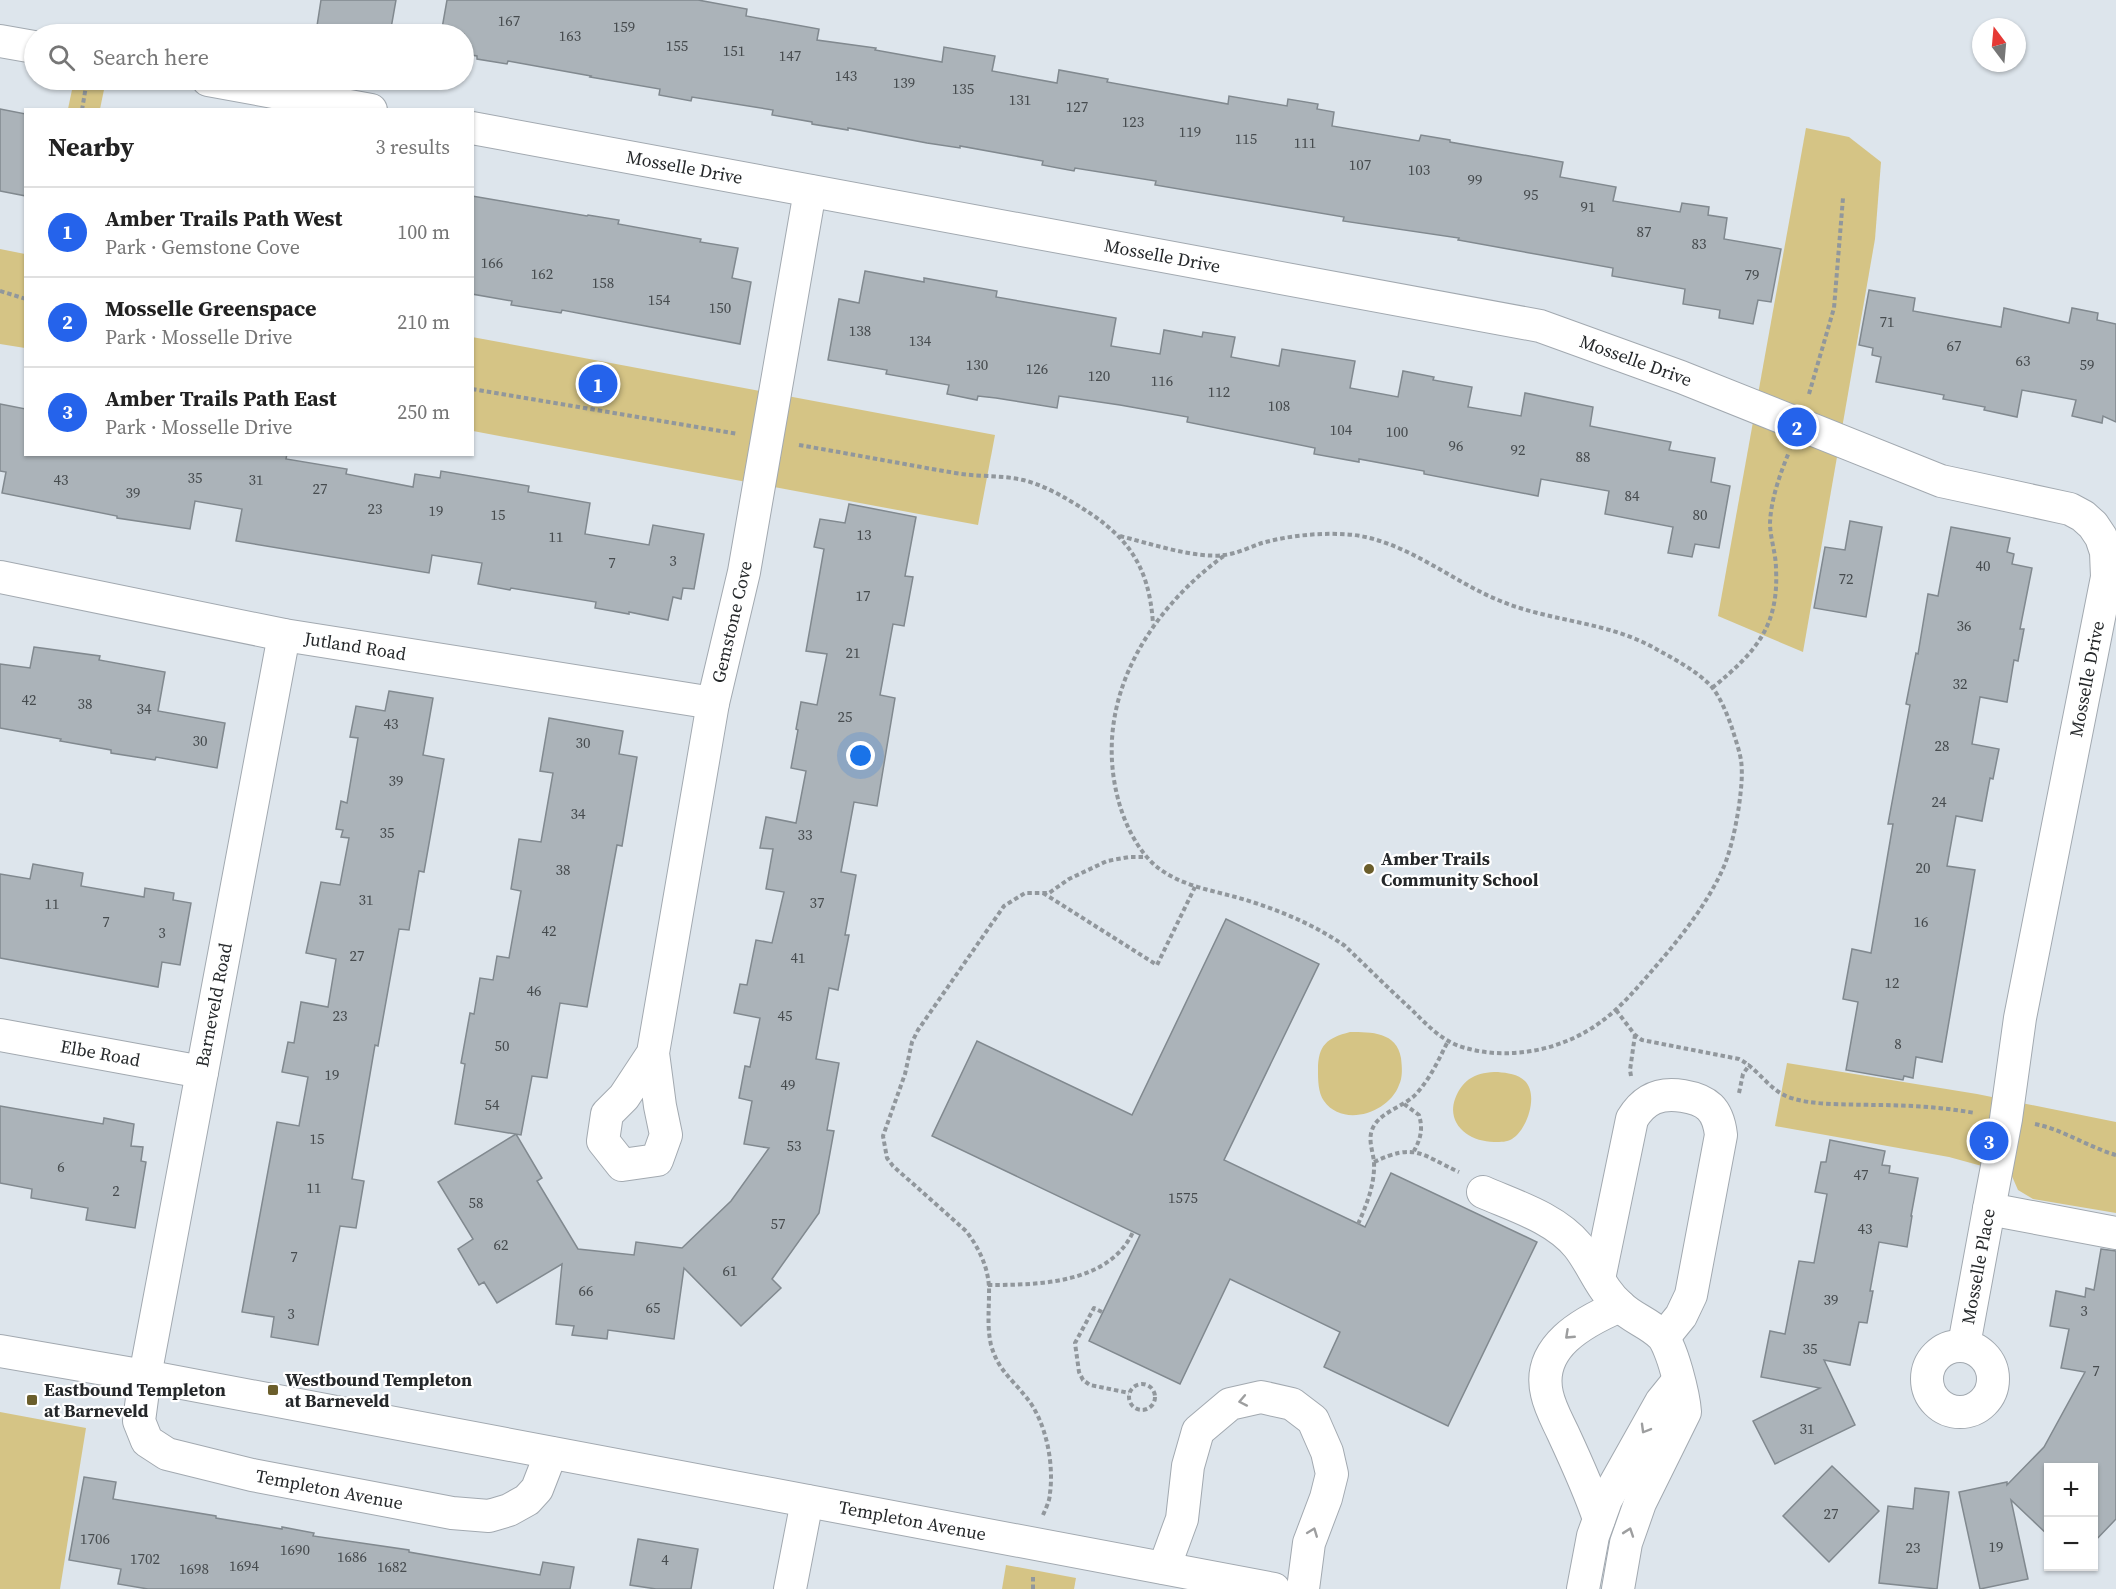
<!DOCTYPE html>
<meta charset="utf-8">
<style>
body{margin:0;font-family:"Source Serif 4",serif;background:#f6f6f6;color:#222}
.controls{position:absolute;right:18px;bottom:18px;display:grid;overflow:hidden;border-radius:0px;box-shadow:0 2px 4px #0004}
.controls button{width:54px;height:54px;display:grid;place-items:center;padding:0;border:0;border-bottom:2px solid #e0e0e0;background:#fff;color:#222;font:30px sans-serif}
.compass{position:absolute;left:1972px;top:18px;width:54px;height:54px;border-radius:50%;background:#fff;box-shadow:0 2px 4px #0004;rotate:344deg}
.you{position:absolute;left:861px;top:756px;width:21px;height:21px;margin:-15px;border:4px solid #fff;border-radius:50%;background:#1a73e8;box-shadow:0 0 0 9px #1a73e833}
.badge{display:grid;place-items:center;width:39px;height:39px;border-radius:50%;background:#2563eb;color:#fff;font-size:20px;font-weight:700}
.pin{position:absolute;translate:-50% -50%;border:3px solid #fff;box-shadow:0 2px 6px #0006}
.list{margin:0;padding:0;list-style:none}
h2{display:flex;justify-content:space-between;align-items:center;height:78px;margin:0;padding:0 24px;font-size:26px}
h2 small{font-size:20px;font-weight:400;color:#767676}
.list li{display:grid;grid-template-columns:39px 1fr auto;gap:18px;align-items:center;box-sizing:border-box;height:90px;padding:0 24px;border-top:2px solid #e0e0e0}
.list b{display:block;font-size:22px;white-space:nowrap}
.list p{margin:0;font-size:20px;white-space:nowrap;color:#767676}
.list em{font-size:20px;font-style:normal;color:#767676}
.icon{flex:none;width:33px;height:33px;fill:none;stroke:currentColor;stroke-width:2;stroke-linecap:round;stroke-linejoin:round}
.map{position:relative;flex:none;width:2116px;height:1589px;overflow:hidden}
.search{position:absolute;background:#fff;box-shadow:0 2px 4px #0004;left:24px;top:24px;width:450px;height:66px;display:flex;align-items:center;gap:15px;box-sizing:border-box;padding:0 21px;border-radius:33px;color:#767676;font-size:22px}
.panel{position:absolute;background:#fff;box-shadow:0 2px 4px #0004;left:24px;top:108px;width:450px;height:348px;border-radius:0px}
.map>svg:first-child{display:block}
.green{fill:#d5c485}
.building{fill:#abb3b9;stroke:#81898f;stroke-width:1.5}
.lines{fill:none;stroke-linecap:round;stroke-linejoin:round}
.minor-casing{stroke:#a2a9b0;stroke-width:34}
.path{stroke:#91979c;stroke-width:4;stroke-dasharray:4.5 3;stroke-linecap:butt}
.minor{stroke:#fff;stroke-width:32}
.oneway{stroke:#9d9e9f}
.poi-dot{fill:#6b5e2b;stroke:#fff;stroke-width:2}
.labels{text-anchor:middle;stroke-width:4.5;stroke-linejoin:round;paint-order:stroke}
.number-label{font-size:15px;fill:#464b4e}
.street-label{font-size:18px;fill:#25282a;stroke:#fff}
.poi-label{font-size:18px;font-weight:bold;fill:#25282a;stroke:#fff;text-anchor:start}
</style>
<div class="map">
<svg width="2116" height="1589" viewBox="0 0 2116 1589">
<rect width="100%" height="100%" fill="#dde5ec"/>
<!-- green -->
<g class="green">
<path d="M74,80H106L100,109H68Z"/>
<path d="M1806,128L1849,137L1881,162L1875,239L1803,652L1718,616Z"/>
<path d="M0,249L25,254V348L0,344Z"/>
<path d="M472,337L995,435L978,525L473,431Z"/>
<path d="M1350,1032C1371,1032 1397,1032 1401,1058C1402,1067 1403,1077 1399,1085C1389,1113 1343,1128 1324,1101C1318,1093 1318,1079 1318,1070C1318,1045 1327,1038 1350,1032Z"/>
<path d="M1787,1063L1977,1094L2116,1122V1213L2033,1199L2018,1190L2011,1174L1949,1157L1775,1126Z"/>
<path d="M1498,1072C1507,1073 1518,1074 1525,1081C1539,1095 1527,1130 1512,1139C1507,1142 1501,1142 1494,1142C1470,1142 1446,1125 1455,1099C1463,1078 1477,1072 1498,1072Z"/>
<path d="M0,1412L86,1428L60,1589H0Z"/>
<path d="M1006,1565L1076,1578L1074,1589H1002Z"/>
</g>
<!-- building -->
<g class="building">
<path d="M321,0H396L390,34H364L317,26Z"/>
<path d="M447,0H698L747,9L746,16L819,29L817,40L876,48L875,50L942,62L944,47L995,56L992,71L1057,83L1059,70L1108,79L1107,82L1228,104L1229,96L1287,106L1288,99L1318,104L1317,109L1334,112L1332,126L1419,141L1421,135L1450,140V142L1563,162L1560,177L1616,187L1613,201L1680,212L1682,203L1709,207L1708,215L1727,218L1724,239L1781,249L1771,302L1758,300L1753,324L1719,318L1720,310L1683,304L1685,289L1612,276L1613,268L1458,240L1459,238L1343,221L1344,217L1155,185L1156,181L1075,168L1074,171L1042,165L1043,161L960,146V148L927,143L848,128V130L812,124V122L772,115L773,110L692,97L691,101L659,95L660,89L590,77L591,76L508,61L507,64L477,59V56L464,54V34H441Z"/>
<path d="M0,109L26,114V196L0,191Z"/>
<path d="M472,196L587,216L588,215L619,220L618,224L701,239L700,242L738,248L732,278L751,282L740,344L562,310L561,313L511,305L512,301L472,294Z"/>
<path d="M865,271L924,282V278L957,284L997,291L996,297L1116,318L1111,346L1160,354L1164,330L1202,337L1203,332L1235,337L1231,357L1279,366L1282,349L1355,361L1350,388L1398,397L1403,371L1434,377L1433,380L1472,387L1468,407L1521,416L1525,393L1593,407L1590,426L1671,442L1669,450L1715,458L1711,482L1730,486L1719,548L1695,544L1692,557L1668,553L1673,527L1605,514L1609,491L1541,479L1538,496L1424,474V471L1359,459V462L1314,454L1315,448L1187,422L1188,417L1120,405L1059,396L1057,408L996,398L978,396L977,400L947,394L949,385L886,374L887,370L828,360L839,299L859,303Z"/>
<path d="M1869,290L1915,298L1913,311L2001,327L2004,308L2069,323L2072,308L2098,313L2097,320L2116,324V422L2103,416L2102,423L2072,416L2076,400L2022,390L2017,417L1984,410L1985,407L1943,399L1944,395L1876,382L1881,357L1872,355L1873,348L1859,345Z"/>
<path d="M0,404L26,409V454H287L286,459L347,469L346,474L413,487L415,474L440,478L441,471L529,486L528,492L590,503L585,534L649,545L653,525L704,534L694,589L683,588L681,599L673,597L668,620L629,612V614L595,608L596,602L511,588L510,590L478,584L482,563L432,555L429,573L236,541L242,509L195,501L190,529L117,518V516L2,493L6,472L0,471Z"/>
<path d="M849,504L916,517L905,576L913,577L904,626L893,624L880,695L895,698L877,806L854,802L841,872L856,875L845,935H849L838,990L829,988L816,1059L839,1063L827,1130L834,1131L819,1213L772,1279L781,1288L741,1326L684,1268L674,1339L608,1330L607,1339L572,1335L574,1326L556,1324L562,1264L497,1303L484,1282L479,1285L458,1249L473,1239L438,1182L516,1134L542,1178L537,1181L578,1249L634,1255L636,1242L682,1248L731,1201L769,1148L744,1144L752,1101L739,1098L745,1066L750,1067L760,1018L734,1013L740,984L747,985L756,940L772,943L784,892L766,889L773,849L760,848L766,817L796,823L806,771L791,768L798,730L796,729L801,702L817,705L827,654L806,651L824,549L814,547L820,519L845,523Z"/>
<path d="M1850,521L1882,527L1866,617L1814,608L1825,547L1845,550Z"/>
<path d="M1951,527L2010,538L2007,552L2014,554L2012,564L2032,568L2020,629H2024L2018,661L2014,660L2007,702L1980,697L1972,744L1999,749L1993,779L1990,778L1982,821L1956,816L1947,866L1975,870L1942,1062L1916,1057L1913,1078L1904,1076L1903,1080L1846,1070L1858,1002L1843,999L1852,949L1871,953L1893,824H1888L1910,705L1906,704L1916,653L1918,654L1928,594L1938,596Z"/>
<path d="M34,647L100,656L99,660L165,672L158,711L225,723L217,768L156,757L155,760L111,753V750L60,741L61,739L0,728V664L30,668Z"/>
<path d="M389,691L433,698L423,755L444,759L424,872L419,871L409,930L399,929L378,1046L375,1045L352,1179L364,1181L356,1228L340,1226L318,1345L271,1337L274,1317L242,1312L277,1122L299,1126L308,1077L282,1072L288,1042L294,1043L301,1002L328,1007L336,959L306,953L321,882L340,885L349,838L341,837L343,830L336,829L341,801L347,803L358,738L350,737L356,706L385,711Z"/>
<path d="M549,718L623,731L619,754L637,757L622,846L617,845L587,1007L560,1003L547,1078L532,1076L521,1135L455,1124L465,1064L461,1063L470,1013L474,1014L480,978L493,980L497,956L509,958L521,891L511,889L519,839L541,842L553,773L540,771Z"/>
<path d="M33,864L83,873L81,886L144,897L145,888L174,893L173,900L191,903L180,965L162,962L158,987L0,958V874L30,879Z"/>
<path d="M1226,919L1319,964L1224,1160L1365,1227L1391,1173L1537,1242L1448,1426L1324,1367L1340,1332L1230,1279L1180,1384L1089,1341L1140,1235L932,1136L977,1041L1132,1115Z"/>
<path d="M0,1106L103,1124L104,1118L134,1124L131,1146L143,1147L141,1161L146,1162L135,1228L86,1220L88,1208L31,1198L32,1189L0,1183Z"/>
<path d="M1830,1140L1885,1151L1882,1165L1890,1166L1889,1173L1918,1178L1911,1216H1912L1907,1247L1879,1242L1870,1291H1873L1867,1323L1859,1322L1850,1365L1824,1360L1855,1425L1775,1464L1753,1421L1820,1388L1761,1377L1770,1331L1785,1334L1799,1261L1814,1263L1827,1194L1815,1192L1821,1162H1826Z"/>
<path d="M2101,1249L2116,1251V1519L2094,1542V1467H2049V1536L2011,1500L2028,1579L1980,1589L1959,1492L2007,1482V1485L2044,1447L2085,1372L2061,1368L2069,1329L2050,1326L2056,1291L2085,1297L2086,1288L2094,1290Z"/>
<path d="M1832,1466L1879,1511L1829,1562L1783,1516Z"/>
<path d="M84,1477L116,1482L113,1499L216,1516V1518L282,1529V1527L314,1533L313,1536L409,1550V1552L540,1575L543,1562L574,1567L570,1589H148L118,1584L121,1569L69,1560Z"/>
<path d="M1915,1488L1949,1492L1937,1589L1879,1583L1888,1506L1913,1509Z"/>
<path d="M638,1539L698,1549L691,1589H656L630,1585Z"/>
</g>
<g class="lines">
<!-- minor casing -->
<g class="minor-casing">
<g id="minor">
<path d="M0,41L34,47"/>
<path d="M208,80L371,110"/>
<path id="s1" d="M472,128L1540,326L1681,377L1941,481L2070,509L2083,516L2093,525L2101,537L2106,552L2107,577L2020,1018L2006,1119L1989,1209"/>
<path id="s2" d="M0,577L284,635L713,703"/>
<path id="s3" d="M284,635L145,1376L139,1421L147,1441L167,1454L252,1475L452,1513L489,1516L509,1510L527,1500L537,1489L551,1453"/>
<path id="s4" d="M0,1035L202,1072"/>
<path id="s5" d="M653,1053L660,1106L666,1135L657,1160L622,1165L603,1141L607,1114L624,1097L653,1053L713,703L744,572L810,191"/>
<path d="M1483,1192C1515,1206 1555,1218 1578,1246C1593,1265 1601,1290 1620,1306C1632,1318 1649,1323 1661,1335C1672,1345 1684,1397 1685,1412L1640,1503L1626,1543L1618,1589"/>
<path d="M1599,1279L1632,1119C1644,1099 1660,1092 1683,1096C1707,1100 1718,1109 1721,1135L1691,1295L1681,1316L1664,1337"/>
<path id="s6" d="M1964,1345L1989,1209L2116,1233"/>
<circle cx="1960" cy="1379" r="33"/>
<path id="s7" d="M0,1351L145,1376L1274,1589"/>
<path d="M1599,1519C1589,1489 1576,1461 1563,1433C1557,1420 1550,1408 1547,1394C1536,1347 1583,1322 1620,1306"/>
<path d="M1164,1568L1182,1519L1188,1466L1198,1431L1230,1404L1261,1397L1292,1404L1313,1420L1327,1452L1332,1474L1326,1498L1309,1543L1303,1589"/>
<path d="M790,1589L807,1501"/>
<path d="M1583,1589L1593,1536L1606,1500L1661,1402L1678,1381"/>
</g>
</g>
<!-- path -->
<g class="path">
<path d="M82,110L87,80"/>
<path d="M0,291L26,299"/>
<path d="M472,389L738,434"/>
<path d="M1809,394L1834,308L1843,198"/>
<path d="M799,445C851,454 903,464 955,473C978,477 1001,475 1023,480C1040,484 1057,493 1072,502C1125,533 1149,562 1153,624"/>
<path d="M1120,536C1148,543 1196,559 1224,555C1236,554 1250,547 1262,543C1291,535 1324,532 1354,535C1407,542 1450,580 1498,600C1549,622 1608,621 1656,649C1674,659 1697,671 1711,686C1721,698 1727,714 1732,728C1735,738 1739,749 1741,760C1743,775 1741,790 1739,806C1736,825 1732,845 1725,864C1708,904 1678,941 1650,973C1631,995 1613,1016 1587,1031C1550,1053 1500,1060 1459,1046C1440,1039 1426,1024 1412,1010C1389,989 1367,967 1345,946C1315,925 1281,911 1246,900C1217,891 1187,888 1161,870C1141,856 1127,829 1120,806C1090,706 1145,613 1225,555"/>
<path d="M1712,688C1755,653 1779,627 1776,569C1776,553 1770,538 1770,523C1771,499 1780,474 1789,452"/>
<path d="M1043,893L1157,965L1195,887"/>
<path d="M1616,1010L1635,1035L1642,1040L1739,1059C1757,1068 1769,1089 1786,1096C1809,1106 1848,1104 1873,1105C1907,1105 1941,1107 1975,1113"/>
<path d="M1631,1076L1630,1070L1635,1035"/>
<path d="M1739,1093L1743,1074L1750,1064"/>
<path d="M1404,1104L1419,1115C1423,1129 1421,1138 1414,1151"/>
<path d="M2035,1124C2064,1130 2088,1147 2116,1155"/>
<path d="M1374,1162C1416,1142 1421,1155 1459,1172"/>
<path d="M1358,1224C1367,1204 1375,1184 1374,1162C1373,1152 1368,1140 1372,1130C1378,1112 1405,1107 1417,1093C1431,1077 1439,1059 1448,1041"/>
<path d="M988,1285C1038,1285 1109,1284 1133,1232"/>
<path d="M1102,1312L1094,1308L1075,1343L1079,1372L1083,1380L1090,1385L1129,1393"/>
<circle cx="1142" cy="1397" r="13"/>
<path d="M1043,1515C1046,1508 1050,1500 1050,1493C1054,1463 1046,1421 1026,1397C1011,1378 998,1370 991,1345C987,1327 989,1311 989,1294C990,1271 980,1249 966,1231L893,1166L887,1158L883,1136L905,1074L912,1042L918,1030L1004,906L1025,893H1049L1069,879L1107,861L1129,857H1146"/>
<path d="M1033,1589V1575"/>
</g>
<!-- minor -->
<use href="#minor" class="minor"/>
</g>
<!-- one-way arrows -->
<defs><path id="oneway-chevron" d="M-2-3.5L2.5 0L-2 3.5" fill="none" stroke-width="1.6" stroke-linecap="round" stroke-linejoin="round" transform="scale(1.5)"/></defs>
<g class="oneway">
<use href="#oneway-chevron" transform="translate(1569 1335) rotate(137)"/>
<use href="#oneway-chevron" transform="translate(1243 1401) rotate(169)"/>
<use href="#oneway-chevron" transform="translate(1645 1429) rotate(120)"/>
<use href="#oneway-chevron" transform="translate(1313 1532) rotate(-69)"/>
<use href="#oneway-chevron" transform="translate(1629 1532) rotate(-71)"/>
</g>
<!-- markers -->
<g class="poi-dot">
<circle cx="1369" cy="869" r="6"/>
<rect x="267" y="1384" width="12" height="12" rx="3"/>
<rect x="26" y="1394" width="12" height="12" rx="3"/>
</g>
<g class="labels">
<!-- number labels -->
<g class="number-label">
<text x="509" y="26">167</text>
<text x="624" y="32">159</text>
<text x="570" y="41">163</text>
<text x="677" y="51">155</text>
<text x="734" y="56">151</text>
<text x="790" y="61">147</text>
<text x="846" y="81">143</text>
<text x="904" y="88">139</text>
<text x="963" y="94">135</text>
<text x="1020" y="105">131</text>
<text x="1077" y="112">127</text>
<text x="1133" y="127">123</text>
<text x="1190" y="137">119</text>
<text x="1246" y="144">115</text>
<text x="1305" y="148">111</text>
<text x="1360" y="170">107</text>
<text x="1419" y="175">103</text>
<text x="1475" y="185">99</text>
<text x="1531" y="200">95</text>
<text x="1588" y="212">91</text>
<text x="1644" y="237">87</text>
<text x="1699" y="249">83</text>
<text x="492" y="268">166</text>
<text x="542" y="279">162</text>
<text x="1752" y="280">79</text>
<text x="603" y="288">158</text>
<text x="659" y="305">154</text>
<text x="720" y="313">150</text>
<text x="1887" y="327">71</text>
<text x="860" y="336">138</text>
<text x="920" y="346">134</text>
<text x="1954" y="351">67</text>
<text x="2023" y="366">63</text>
<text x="977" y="370">130</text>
<text x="2087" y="370">59</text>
<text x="1037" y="374">126</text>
<text x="1099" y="381">120</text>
<text x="1162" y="386">116</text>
<text x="1219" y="397">112</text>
<text x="1279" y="411">108</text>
<text x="1341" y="435">104</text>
<text x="1397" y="437">100</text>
<text x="1456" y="451">96</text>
<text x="1518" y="455">92</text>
<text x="1583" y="462">88</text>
<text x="195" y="483">35</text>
<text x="61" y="485">43</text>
<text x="256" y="485">31</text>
<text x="320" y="494">27</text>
<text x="133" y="498">39</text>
<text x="1632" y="501">84</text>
<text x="375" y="514">23</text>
<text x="436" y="516">19</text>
<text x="498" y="520">15</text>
<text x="1700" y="520">80</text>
<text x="864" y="540">13</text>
<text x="556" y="542">11</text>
<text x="673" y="566">3</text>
<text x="612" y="568">7</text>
<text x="1983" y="571">40</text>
<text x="1846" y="584">72</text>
<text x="863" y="601">17</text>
<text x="1964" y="631">36</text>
<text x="853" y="658">21</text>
<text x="1960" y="689">32</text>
<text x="29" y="705">42</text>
<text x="85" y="709">38</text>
<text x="144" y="714">34</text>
<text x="845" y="722">25</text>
<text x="391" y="729">43</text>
<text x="200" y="746">30</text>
<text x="583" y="748">30</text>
<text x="1942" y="751">28</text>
<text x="396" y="786">39</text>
<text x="1939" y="807">24</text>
<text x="578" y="819">34</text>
<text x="387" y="838">35</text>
<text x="805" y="840">33</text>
<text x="1923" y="873">20</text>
<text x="563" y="875">38</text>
<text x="366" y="905">31</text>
<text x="817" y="908">37</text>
<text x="52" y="909">11</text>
<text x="106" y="927">7</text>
<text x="1921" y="927">16</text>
<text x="549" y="936">42</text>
<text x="162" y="938">3</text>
<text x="357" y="961">27</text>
<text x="798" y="963">41</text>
<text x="1892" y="988">12</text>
<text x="534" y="996">46</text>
<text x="340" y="1021">23</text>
<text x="785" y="1021">45</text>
<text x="1898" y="1049">8</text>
<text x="502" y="1051">50</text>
<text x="332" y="1080">19</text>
<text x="788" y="1090">49</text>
<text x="492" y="1110">54</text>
<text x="317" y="1144">15</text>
<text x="794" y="1151">53</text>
<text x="61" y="1172">6</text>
<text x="1861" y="1180">47</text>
<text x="314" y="1193">11</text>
<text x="116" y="1196">2</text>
<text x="1183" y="1203">1575</text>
<text x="476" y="1208">58</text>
<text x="778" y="1229">57</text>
<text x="1865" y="1234">43</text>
<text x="501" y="1250">62</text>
<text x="294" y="1262">7</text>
<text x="730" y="1276">61</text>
<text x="586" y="1296">66</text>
<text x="1831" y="1305">39</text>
<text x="653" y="1313">65</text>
<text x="2084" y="1316">3</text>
<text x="291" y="1319">3</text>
<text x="1810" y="1354">35</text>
<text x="2096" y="1376">7</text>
<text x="1807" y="1434">31</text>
<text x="1831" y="1519">27</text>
<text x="95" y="1544">1706</text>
<text x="1996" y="1552">19</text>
<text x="1913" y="1553">23</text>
<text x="295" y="1555">1690</text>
<text x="352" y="1562">1686</text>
<text x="145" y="1564">1702</text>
<text x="665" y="1565">4</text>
<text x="244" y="1571">1694</text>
<text x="392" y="1572">1682</text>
<text x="194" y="1574">1698</text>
</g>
<!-- street labels -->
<g class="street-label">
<text dy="6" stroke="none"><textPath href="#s1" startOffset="216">Mosselle Drive</textPath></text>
<text dy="6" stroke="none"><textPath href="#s1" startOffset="702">Mosselle Drive</textPath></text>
<text dy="6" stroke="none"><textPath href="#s1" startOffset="1188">Mosselle Drive</textPath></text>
<text dy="6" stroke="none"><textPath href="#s5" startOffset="718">Gemstone Cove</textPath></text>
<text dy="6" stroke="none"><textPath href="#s2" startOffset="362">Jutland Road</textPath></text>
<text transform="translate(2087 679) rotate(-79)" y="6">Mosselle Drive</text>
<text transform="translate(214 1005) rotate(-79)" y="6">Barneveld Road</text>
<text dy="6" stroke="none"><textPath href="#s4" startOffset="102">Elbe Road</textPath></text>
<text dy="6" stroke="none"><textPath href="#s6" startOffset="80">Mosselle Place</textPath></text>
<text dy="6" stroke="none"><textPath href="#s3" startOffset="1011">Templeton Avenue</textPath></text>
<text dy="6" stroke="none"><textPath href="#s7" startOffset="928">Templeton Avenue</textPath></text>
</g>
<!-- poi labels -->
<g class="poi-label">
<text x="1381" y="865">Amber Trails<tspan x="1381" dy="21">Community School</tspan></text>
<text x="285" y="1386">Westbound Templeton<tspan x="285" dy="21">at Barneveld</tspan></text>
<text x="44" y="1396">Eastbound Templeton<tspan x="44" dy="21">at Barneveld</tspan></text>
</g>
</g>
</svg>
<div class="controls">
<button>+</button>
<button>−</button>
</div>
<svg class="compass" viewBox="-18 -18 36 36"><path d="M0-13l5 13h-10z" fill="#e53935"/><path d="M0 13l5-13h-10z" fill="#767676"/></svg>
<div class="you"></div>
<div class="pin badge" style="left:598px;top:384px">1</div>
<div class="pin badge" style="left:1797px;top:427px">2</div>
<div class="pin badge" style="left:1989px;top:1141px">3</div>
<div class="search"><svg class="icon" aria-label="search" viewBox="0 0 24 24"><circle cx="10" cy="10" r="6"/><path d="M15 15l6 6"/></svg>Search here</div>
<section class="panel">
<h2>Nearby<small>3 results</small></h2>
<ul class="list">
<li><span class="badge">1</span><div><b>Amber Trails Path West</b><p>Park · Gemstone Cove</p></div><em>100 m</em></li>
<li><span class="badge">2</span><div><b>Mosselle Greenspace</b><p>Park · Mosselle Drive</p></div><em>210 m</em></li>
<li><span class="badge">3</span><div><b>Amber Trails Path East</b><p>Park · Mosselle Drive</p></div><em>250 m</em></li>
</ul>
</section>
</div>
